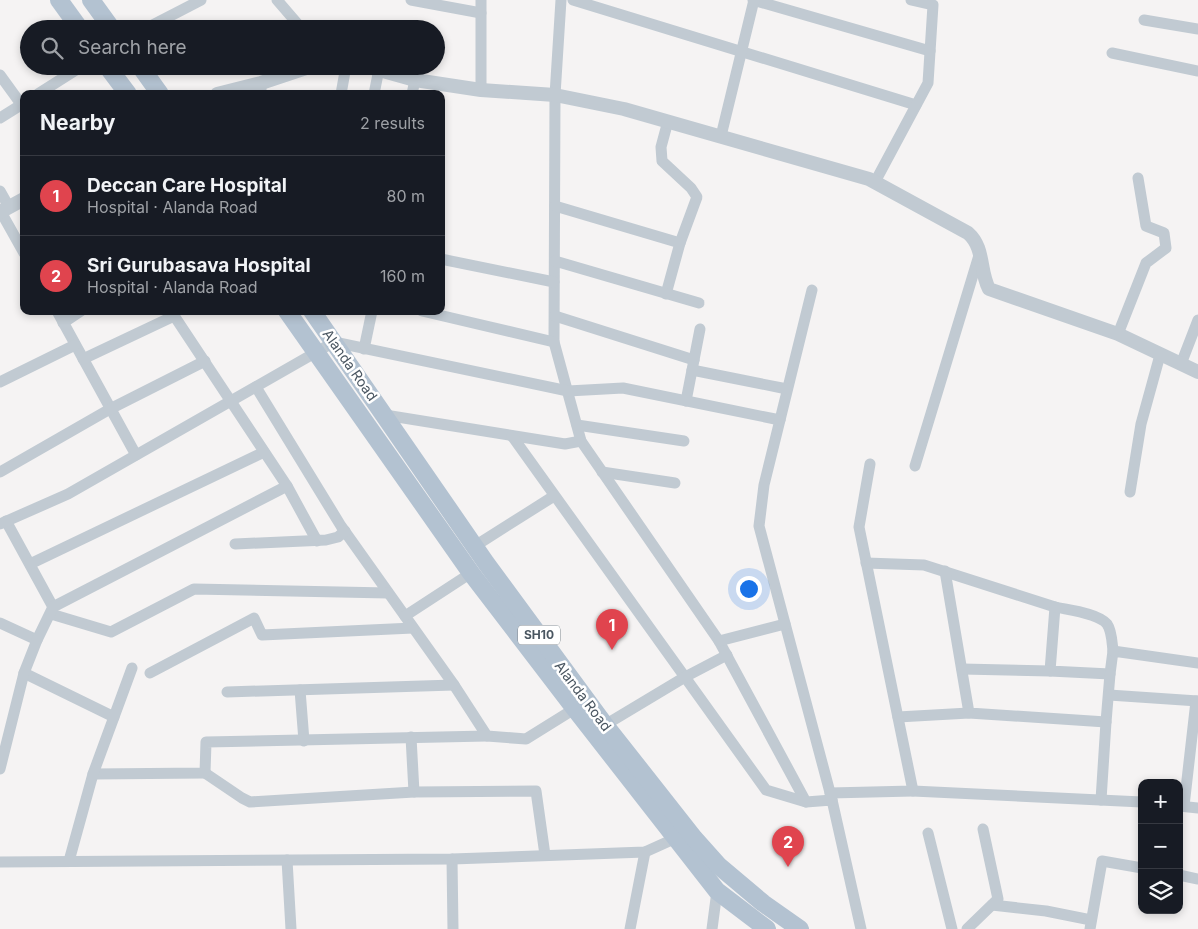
<!DOCTYPE html>
<meta charset="utf-8">
<style>
body{margin:0;font-family:Inter,sans-serif;background:#20242c;color:#f1f3f6}
.controls{position:absolute;right:15px;bottom:15px;display:grid;overflow:hidden;border-radius:10px;box-shadow:0 2px 8px #0003}
.controls button{width:45px;height:45px;display:grid;place-items:center;padding:0;border:0;border-bottom:1px solid #363941;background:#171b24;color:#f1f3f6;font:25px sans-serif}
.you{position:absolute;left:748px;top:588px;width:18px;height:18px;margin:-12px;border:4px solid #fff;border-radius:50%;background:#1a73e8;box-shadow:0 0 0 8px #1a73e833}
.badge{display:grid;place-items:center;width:32px;height:32px;border-radius:50%;background:#1a73e8;color:#fff;font-size:16px;font-weight:700}
.pin{position:absolute;translate:-50% -41px;filter:drop-shadow(0 1px 2px #0008)}
.pin::after{content:'';position:absolute;top:26px;width:18px;height:15px;background:inherit;clip-path:polygon(0 0,100% 0,50% 100%)}
.list{margin:0;padding:0;list-style:none}
h2{display:flex;justify-content:space-between;align-items:center;height:65px;margin:0;padding:0 20px;font-size:21px}
h2 small{font-size:16px;font-weight:400;color:#9ea1a6}
.list li{display:grid;grid-template-columns:32px 1fr auto;gap:15px;align-items:center;box-sizing:border-box;height:80px;padding:0 20px;border-top:1px solid #363941}
.list b{display:block;font-size:19px;white-space:nowrap}
.list p{margin:0;font-size:16px;white-space:nowrap;color:#9ea1a6}
.list em{font-size:16px;font-style:normal;color:#9ea1a6}
.icon{flex:none;width:28px;height:28px;fill:none;stroke:currentColor;stroke-width:2;stroke-linecap:round;stroke-linejoin:round}
.map{position:relative;flex:none;width:1198px;height:929px;overflow:hidden}
.search{position:absolute;background:#171b24;box-shadow:0 2px 8px #0003;left:20px;top:20px;width:425px;height:55px;display:flex;align-items:center;gap:12px;box-sizing:border-box;padding:0 18px;border-radius:28px;color:#9ea1a6;font-size:19px}
.panel{position:absolute;background:#171b24;box-shadow:0 2px 8px #0003;left:20px;top:90px;width:425px;height:225px;border-radius:10px}
.map>svg:first-child{display:block}
.lines{fill:none;stroke-linecap:round;stroke-linejoin:round}
.minor{stroke:#c1cad2;stroke-width:11}
.tertiary{stroke:#c1cad2;stroke-width:14}
.primary{stroke:#b3c2d1;stroke-width:18}
.labels{text-anchor:middle;stroke-width:5;stroke-linejoin:round;paint-order:stroke}
.shield{fill:#fff;stroke:#808990;stroke-width:1}
.shield-label{font-size:12px;font-weight:bold;fill:#4a5661}
.street-label{font-size:14px;fill:#4a5661;stroke:#fff}
</style>
<div class="map">
<svg width="1198" height="929" viewBox="0 0 1198 929">
<rect width="100%" height="100%" fill="#f5f3f3"/>
<g class="lines">
<!-- minor -->
<g class="minor">
<path d="M277,0L302,29"/>
<path d="M411,0L481,13"/>
<path d="M561,0L555,95L554,342L581,441L719,641L806,802L832,800L861,929"/>
<path d="M573,0L916,105"/>
<path d="M753,0L930,51"/>
<path d="M1144,20L1198,29"/>
<path d="M145,29L201,0"/>
<path d="M1112,53L1198,71"/>
<path d="M0,75L21,104"/>
<path d="M481,90V0"/>
<path d="M38,94L82,66"/>
<path d="M261,94V83"/>
<path d="M341,94L346,66"/>
<path d="M374,94L379,69"/>
<path d="M412,94L415,80"/>
<path d="M0,118L24,103"/>
<path d="M668,121L661,147L662,161L691,188L697,197L680,243"/>
<path d="M721,136L754,0"/>
<path d="M875,182L928,83L933,5L911,0"/>
<path d="M0,191L9,207"/>
<path d="M555,206L680,243L666,294"/>
<path d="M1,212L24,253"/>
<path d="M441,259L554,282"/>
<path d="M555,261L699,303"/>
<path d="M812,290L764,485L759,526L832,800"/>
<path d="M57,311L136,455"/>
<path d="M422,311L554,342"/>
<path d="M555,316L694,360"/>
<path d="M63,323L81,311"/>
<path d="M1118,334L1146,263L1166,248L1164,233L1146,226L1138,178"/>
<path d="M364,349L372,311"/>
<path d="M83,359L174,316"/>
<path d="M1181,364L1198,320"/>
<path d="M692,370L787,389"/>
<path d="M0,382L75,345"/>
<path d="M256,387L341,526L454,685L487,736L526,739L579,706"/>
<path d="M686,401L700,329"/>
<path d="M385,415L565,444L581,441"/>
<path d="M577,425L684,441"/>
<path d="M512,436L766,790L806,802"/>
<path d="M915,466L980,252"/>
<path d="M0,472L110,409L205,361"/>
<path d="M602,472L675,483"/>
<path d="M287,486L317,541"/>
<path d="M1130,492L1141,424L1160,355"/>
<path d="M6,521L53,607"/>
<path d="M0,524L68,494L334,342L568,391L623,388L780,420"/>
<path d="M235,544L326,540L338,537L345,531"/>
<path d="M475,546L554,496"/>
<path d="M866,563L924,565L1055,607L1050,671L1110,674L1113,651L1198,663"/>
<path d="M30,564L264,452"/>
<path d="M945,571L969,713L1106,722L1110,674"/>
<path d="M1055,607C1068,610 1098,613 1107,624C1112,631 1112,643 1113,651"/>
<path d="M51,614L111,632L194,589L388,593"/>
<path d="M405,616L471,573"/>
<path d="M0,623L37,640"/>
<path d="M719,641L785,624"/>
<path d="M962,669L1050,671"/>
<path d="M24,673L114,717"/>
<path d="M150,673L254,618L262,635L413,628"/>
<path d="M300,690L304,741"/>
<path d="M227,692L454,685"/>
<path d="M1109,695L1198,701"/>
<path d="M898,717L969,713"/>
<path d="M605,725L685,677L727,655"/>
<path d="M411,737L414,792"/>
<path d="M0,769L24,673L37,640L53,607L287,486L171,311"/>
<path d="M205,773L242,798L250,802L414,792L536,791L545,855"/>
<path d="M93,774L205,773L206,742L487,736"/>
<path d="M913,791L1142,802"/>
<path d="M830,793L913,791L859,527L870,464"/>
<path d="M1101,800L1106,722"/>
<path d="M1179,806L1198,808"/>
<path d="M1184,806L1196,701"/>
<path d="M928,833L952,929"/>
<path d="M452,859L453,929"/>
<path d="M287,860L291,929"/>
<path d="M69,861L93,774L132,668"/>
<path d="M0,862L452,859L645,852L676,838H680"/>
<path d="M1179,875L1198,879"/>
<path d="M992,905L1046,911L1091,920"/>
<path d="M630,929L645,852"/>
<path d="M712,929L717,891"/>
<path d="M967,929L998,899L983,829"/>
<path d="M1090,929L1102,861L1142,868"/>
</g>
<!-- tertiary -->
<g class="tertiary">
<path d="M365,66L415,80L481,90L555,95L624,109L869,179L968,233C985,248 979,270 989,289L1118,334L1198,372"/>
<path d="M217,94L261,83L312,66"/>
<path d="M0,212L24,199"/>
</g>
<!-- primary -->
<g class="primary">
<path d="M59,0L80,29"/>
<path d="M91,0L112,29"/>
<path d="M107,66L128,94"/>
<path d="M140,66L160,94"/>
<path d="M287,311L471,573L575,709L717,891L767,929"/>
<path d="M312,311L486,563L605,725L694,838L719,866L763,903L800,929"/>
</g>
</g>
<g class="labels">
<!-- shield labels -->
<rect class="shield" x="518" y="625.5" width="42" height="19" rx="4"/>
<g class="shield-label">
<text x="539" y="639">SH10</text>
</g>
<!-- street labels -->
<g class="street-label">
<text transform="translate(350 365) rotate(55)" y="5">Alanda Road</text>
<text transform="translate(583 696) rotate(53)" y="5">Alanda Road</text>
</g>
</g>
</svg>
<div class="controls">
<button>+</button>
<button>−</button>
<button><svg class="icon" aria-label="layers" viewBox="0 0 24 24"><path d="M12 4l9 5-9 5-9-5zM3 14l9 5 9-5"/></svg></button>
</div>
<div class="you"></div>
<div class="pin badge" style="left:612px;top:650px;background:#e0444e">1</div>
<div class="pin badge" style="left:788px;top:867px;background:#e0444e">2</div>
<div class="search"><svg class="icon" aria-label="search" viewBox="0 0 24 24"><circle cx="10" cy="10" r="6"/><path d="M15 15l6 6"/></svg>Search here</div>
<section class="panel">
<h2>Nearby<small>2 results</small></h2>
<ul class="list">
<li><span class="badge" style="background:#e0444e">1</span><div><b>Deccan Care Hospital</b><p>Hospital · Alanda Road</p></div><em>80 m</em></li>
<li><span class="badge" style="background:#e0444e">2</span><div><b>Sri Gurubasava Hospital</b><p>Hospital · Alanda Road</p></div><em>160 m</em></li>
</ul>
</section>
</div>
